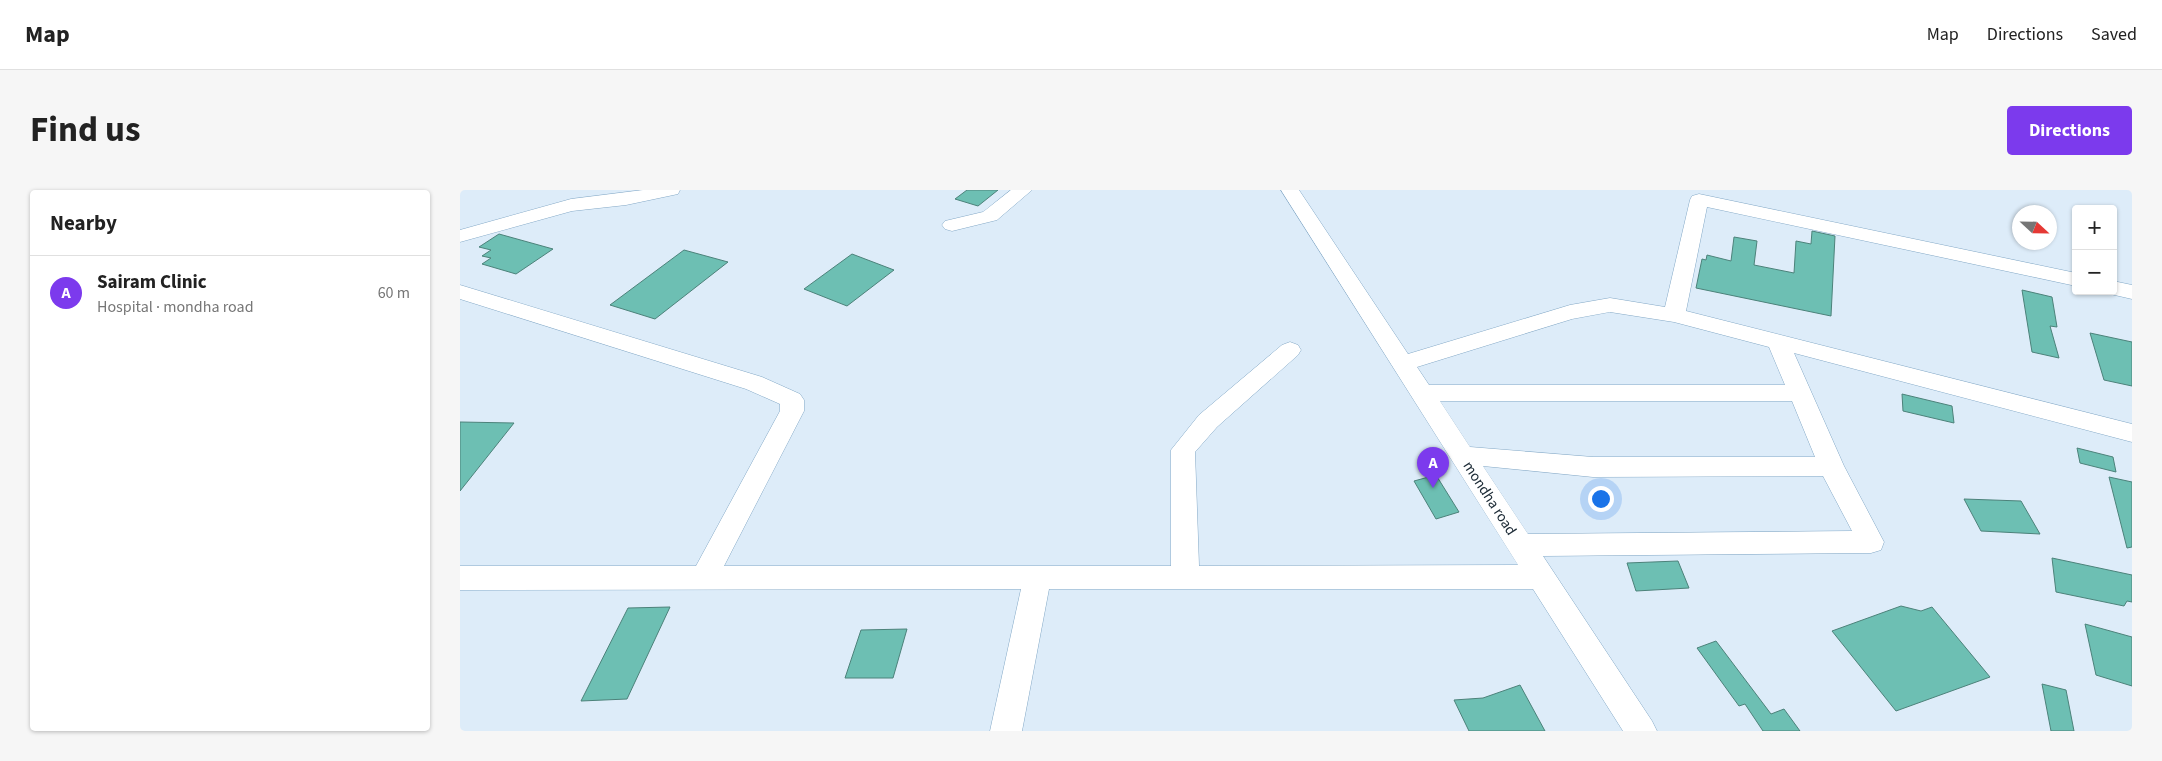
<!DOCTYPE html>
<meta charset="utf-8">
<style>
body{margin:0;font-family:"Source Sans 3",sans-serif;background:#f6f6f6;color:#222}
.controls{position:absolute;right:15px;top:15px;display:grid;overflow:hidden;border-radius:5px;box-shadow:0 1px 4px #0004}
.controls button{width:45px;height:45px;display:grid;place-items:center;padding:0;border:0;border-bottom:1px solid #e0e0e0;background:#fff;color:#222;font:25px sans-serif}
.compass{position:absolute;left:1552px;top:15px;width:45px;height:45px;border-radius:50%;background:#fff;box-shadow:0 1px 4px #0004;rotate:112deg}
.you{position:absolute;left:1140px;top:308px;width:18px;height:18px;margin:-12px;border:4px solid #fff;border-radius:50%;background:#1a73e8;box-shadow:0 0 0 8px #1a73e833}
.badge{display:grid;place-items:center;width:32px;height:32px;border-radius:50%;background:#7c3aed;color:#fff;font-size:16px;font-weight:700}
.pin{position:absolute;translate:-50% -41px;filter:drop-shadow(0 1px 2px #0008)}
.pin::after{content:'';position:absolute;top:26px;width:18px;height:15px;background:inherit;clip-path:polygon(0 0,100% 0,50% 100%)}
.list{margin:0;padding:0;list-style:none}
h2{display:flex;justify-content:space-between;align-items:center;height:65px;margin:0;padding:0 20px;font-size:21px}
h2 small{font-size:16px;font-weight:400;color:#767676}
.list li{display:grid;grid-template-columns:32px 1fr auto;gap:15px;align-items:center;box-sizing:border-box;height:75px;padding:0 20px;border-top:1px solid #e0e0e0}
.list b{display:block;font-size:19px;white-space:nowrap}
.list p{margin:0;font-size:16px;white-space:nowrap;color:#767676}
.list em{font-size:16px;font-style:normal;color:#767676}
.map{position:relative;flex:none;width:1672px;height:541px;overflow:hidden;border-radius:5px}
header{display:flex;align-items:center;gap:30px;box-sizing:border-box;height:70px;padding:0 25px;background:#fff;border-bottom:1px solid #e0e0e0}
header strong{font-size:24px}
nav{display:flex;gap:28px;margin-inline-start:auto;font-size:18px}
.intro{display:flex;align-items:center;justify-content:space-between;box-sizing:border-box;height:120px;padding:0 30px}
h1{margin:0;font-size:35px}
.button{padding:12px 22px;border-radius:5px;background:#7c3aed;color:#fff;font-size:18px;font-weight:700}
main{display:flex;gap:30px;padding:0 30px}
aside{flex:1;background:#fff;border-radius:5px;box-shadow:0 1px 4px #0004}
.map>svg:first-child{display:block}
.building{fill:#6dbfb3;stroke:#4c827a}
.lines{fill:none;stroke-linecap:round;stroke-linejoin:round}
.minor-casing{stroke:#83a8c6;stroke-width:1}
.minor{fill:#fff;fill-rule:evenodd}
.labels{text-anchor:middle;stroke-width:5;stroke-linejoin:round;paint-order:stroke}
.street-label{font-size:15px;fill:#1a2934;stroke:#fff}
</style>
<header>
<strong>Map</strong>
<nav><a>Map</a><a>Directions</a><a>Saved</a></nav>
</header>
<div class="intro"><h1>Find us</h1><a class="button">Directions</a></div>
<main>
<aside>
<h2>Nearby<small></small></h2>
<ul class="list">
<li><span class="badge">A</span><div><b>Sairam Clinic</b><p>Hospital · mondha road</p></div><em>60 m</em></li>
</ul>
</aside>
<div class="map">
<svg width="1672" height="541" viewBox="0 0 1672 541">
<rect width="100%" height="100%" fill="#ddecf9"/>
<!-- building -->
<g class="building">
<path d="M507,0H538L518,16L495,9Z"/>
<path d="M1352,41L1375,46L1371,126L1236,98L1242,69L1246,70L1247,65L1271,71L1274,47L1297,51L1294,75L1334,83L1336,51L1351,54Z"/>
<path d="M39,44L93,59L56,84L22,74L31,68L22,66L31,60L19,57Z"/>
<path d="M224,60L268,72L195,129L150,115Z"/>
<path d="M392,64L434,80L387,116L344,99Z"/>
<path d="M1562,100L1592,107L1597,137L1590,136L1599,168L1572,162Z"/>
<path d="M1630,143L1672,152V196L1644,190Z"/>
<path d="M1442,204L1492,216L1494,233L1443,221Z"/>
<path d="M0,232L54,233L0,301Z"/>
<path d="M1617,258L1653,267L1656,282L1620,273Z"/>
<path d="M976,285L999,322L976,329L954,291Z"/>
<path d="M1649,287L1672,292V357L1667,358Z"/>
<path d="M1504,309L1561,311L1580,344L1521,341Z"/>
<path d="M1592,368L1672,385V412L1667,411L1664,416L1596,402Z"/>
<path d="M1218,371L1229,398L1176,401L1167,373Z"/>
<path d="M1441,416L1461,421L1472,417L1530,487L1436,521L1372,441Z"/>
<path d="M210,417L167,509L121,511L168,418Z"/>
<path d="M1625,434L1672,447V496L1636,485Z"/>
<path d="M447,439L433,488H385L401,440Z"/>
<path d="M1256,451L1311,524L1324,519L1340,541H1303L1285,514L1279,516L1237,458Z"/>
<path d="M1582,494L1606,500L1614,541H1591Z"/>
<path d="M1060,495L1085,541H1009L994,510L1023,508Z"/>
</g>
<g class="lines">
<!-- minor casing -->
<g class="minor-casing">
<g id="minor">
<path d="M183,0H220L218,4L166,15L112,21L0,52V40L111,9Z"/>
<path d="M551,0H572L537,30L492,41L485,39L482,35L485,31L523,22Z"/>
<path d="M821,0H839L948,164L1110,115L1150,108L1205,117L1230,10L1232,6L1239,4L1616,83V96L1247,17L1226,121L1672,234V252L1334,163L1384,276L1424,352L1421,360L1411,363L1083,366L1192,531L1197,541H1163L1073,399H589L562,541H530L561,399L0,400V376H236L320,221V214L286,199L0,109V95L302,187L340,204L344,210V221L264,376H711V260L739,225L822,155L830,152L838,155L841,160L838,165L757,237L735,262L739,376L1058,375ZM1150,122L1214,132L1309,157L1325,195H969L957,177L1112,129ZM980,211H1332L1355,267H1133L1010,257ZM1023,276L1133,287L1363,286L1392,341L1068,344Z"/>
<path d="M1653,91L1672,95V109L1646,103L1653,101Z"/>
</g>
</g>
<!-- minor -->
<use href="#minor" class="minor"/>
</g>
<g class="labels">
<!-- street labels -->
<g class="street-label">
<text transform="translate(1030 308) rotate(57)" y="5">mondha road</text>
</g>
</g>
</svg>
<div class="controls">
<button>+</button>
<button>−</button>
</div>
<svg class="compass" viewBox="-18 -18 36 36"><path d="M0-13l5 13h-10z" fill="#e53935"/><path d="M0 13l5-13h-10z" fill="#767676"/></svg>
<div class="you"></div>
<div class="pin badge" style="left:973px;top:298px">A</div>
</div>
</main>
